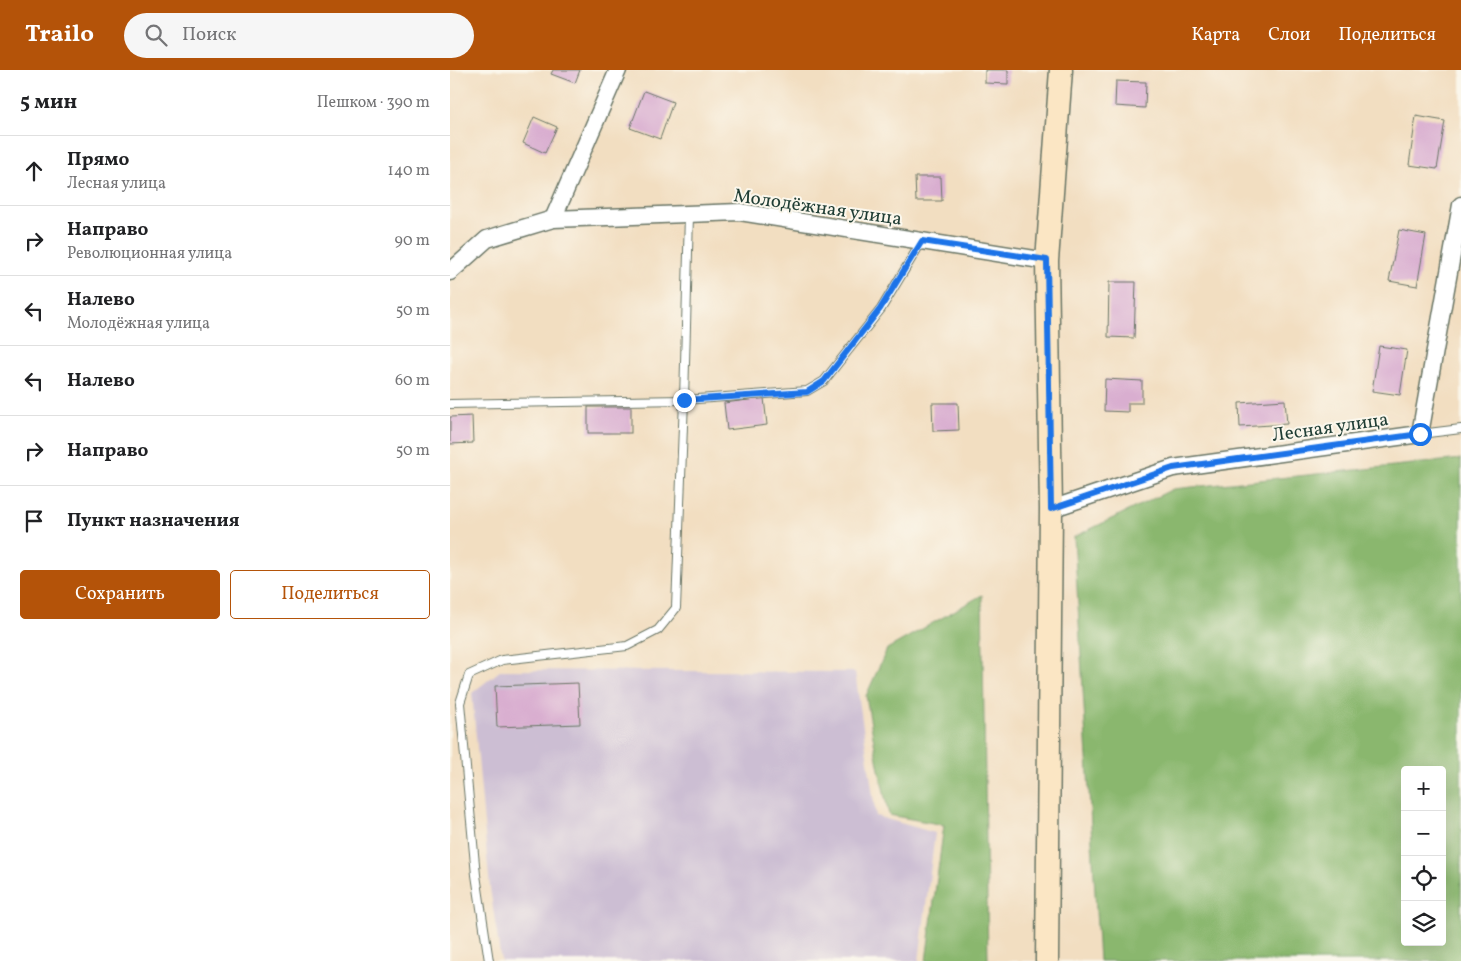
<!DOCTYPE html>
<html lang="ru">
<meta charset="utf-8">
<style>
body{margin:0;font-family:Vollkorn,serif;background:#f6f6f6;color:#202124}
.controls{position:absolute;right:15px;bottom:15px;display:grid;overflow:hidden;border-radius:5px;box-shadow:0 5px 20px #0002}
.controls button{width:45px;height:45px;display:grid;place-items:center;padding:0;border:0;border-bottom:1px solid #e0e0e0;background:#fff;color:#202124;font:25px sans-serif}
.stop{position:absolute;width:15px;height:15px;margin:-11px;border:4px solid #1a73e8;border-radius:50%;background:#fff}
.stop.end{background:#1a73e8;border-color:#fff;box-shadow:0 1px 5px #0008}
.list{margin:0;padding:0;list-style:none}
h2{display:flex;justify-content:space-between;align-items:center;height:65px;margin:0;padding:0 20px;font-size:21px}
h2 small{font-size:16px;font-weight:400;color:#757577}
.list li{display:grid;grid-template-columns:32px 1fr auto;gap:15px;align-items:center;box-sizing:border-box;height:70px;padding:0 20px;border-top:1px solid #e0e0e0}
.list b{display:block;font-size:19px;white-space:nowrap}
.list p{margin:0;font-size:16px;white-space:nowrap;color:#757577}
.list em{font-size:16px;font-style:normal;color:#757577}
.actions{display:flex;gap:10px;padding:15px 20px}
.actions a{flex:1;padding:11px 0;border:1px solid #b45309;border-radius:5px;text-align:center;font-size:18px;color:#b45309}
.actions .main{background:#b45309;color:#fff}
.icon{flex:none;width:28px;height:28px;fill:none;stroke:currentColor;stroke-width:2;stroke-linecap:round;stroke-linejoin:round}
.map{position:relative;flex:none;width:1011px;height:891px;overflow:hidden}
header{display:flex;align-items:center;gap:30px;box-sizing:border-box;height:70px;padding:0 25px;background:#b45309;color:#fff}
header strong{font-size:24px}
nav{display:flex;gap:28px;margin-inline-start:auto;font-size:18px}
.search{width:350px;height:45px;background:#f6f6f6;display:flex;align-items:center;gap:12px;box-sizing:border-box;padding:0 18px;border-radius:28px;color:#757577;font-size:19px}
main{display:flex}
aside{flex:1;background:#fff}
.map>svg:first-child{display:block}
.industrial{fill:#ccbed3}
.forest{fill:#8ab76e;stroke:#547a51;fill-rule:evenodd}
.building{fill:#d9aed0}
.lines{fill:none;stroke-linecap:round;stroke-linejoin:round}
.lane-casing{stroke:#697565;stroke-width:10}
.street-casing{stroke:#697565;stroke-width:19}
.secondary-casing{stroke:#697565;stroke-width:25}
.lane{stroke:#fff;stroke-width:8}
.street{stroke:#fff;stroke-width:16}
.secondary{stroke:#fbe6c4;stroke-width:22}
.route{stroke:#1a73e8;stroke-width:6}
.labels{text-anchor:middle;stroke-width:4;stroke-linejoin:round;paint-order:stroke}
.street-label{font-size:19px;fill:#1f3d34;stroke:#fbf7ec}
</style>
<header>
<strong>Trailo</strong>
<div class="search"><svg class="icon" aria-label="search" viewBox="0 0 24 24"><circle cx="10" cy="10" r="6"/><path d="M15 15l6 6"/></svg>Поиск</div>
<nav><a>Карта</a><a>Слои</a><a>Поделиться</a></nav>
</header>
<main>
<aside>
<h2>5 мин<small>Пешком · 390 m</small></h2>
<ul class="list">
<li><svg class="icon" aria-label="ahead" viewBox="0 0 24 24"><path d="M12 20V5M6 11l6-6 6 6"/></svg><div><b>Прямо</b><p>Лесная улица</p></div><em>140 m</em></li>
<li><svg class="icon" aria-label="right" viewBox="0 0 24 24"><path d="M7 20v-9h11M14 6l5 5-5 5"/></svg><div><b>Направо</b><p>Революционная улица</p></div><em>90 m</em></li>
<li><svg class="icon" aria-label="left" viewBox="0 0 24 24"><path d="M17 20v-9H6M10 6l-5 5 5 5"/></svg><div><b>Налево</b><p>Молодёжная улица</p></div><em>50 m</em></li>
<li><svg class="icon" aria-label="left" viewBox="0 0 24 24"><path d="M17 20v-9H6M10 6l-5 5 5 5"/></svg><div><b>Налево</b></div><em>60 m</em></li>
<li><svg class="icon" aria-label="right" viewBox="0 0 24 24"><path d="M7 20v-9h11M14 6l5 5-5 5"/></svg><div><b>Направо</b></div><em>50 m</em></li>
<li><svg class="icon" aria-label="arrive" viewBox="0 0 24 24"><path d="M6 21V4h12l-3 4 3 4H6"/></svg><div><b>Пункт назначения</b></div></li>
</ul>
<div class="actions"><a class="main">Сохранить</a><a>Поделиться</a></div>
</aside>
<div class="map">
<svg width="1011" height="891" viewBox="0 0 1011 891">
<rect width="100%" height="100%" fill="#fbf7ec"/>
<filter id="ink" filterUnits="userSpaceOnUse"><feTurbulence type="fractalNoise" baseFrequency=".02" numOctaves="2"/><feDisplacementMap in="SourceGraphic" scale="10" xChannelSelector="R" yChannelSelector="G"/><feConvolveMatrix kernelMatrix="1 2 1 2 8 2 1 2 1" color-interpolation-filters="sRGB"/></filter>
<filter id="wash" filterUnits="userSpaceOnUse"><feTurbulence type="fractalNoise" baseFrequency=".0096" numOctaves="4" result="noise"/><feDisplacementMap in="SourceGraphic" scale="20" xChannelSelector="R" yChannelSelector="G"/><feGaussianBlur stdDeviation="1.12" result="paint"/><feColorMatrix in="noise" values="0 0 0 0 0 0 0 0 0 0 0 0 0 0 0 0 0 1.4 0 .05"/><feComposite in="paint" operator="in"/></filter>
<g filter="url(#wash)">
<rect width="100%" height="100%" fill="#f2dec1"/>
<!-- industrial -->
<path class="industrial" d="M51,600L405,602L426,746L485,763L469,891H51L40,818L22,623Z"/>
<!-- forest -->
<g class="forest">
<path d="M1011,389V891H649L624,467L723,419ZM955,700H992V872H955Z"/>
<path d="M532,525L538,891H476L494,755L439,745L428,695L416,626L437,579Z"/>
</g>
<g id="blocks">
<!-- building -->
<g class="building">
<path d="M103,0H130L125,13L101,4Z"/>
<path d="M535,0H558V14L535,13Z"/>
<path d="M666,11L696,12L695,38L665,36Z"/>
<path d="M194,21L223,32L210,69L180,58Z"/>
<path d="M966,46L995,51L987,99L959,95Z"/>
<path d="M84,47L107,57L95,83L73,73Z"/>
<path d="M465,107H491L492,131H466Z"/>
<path d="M949,160L976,165L967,216L939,211Z"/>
<path d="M659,212H686L684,268L658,267Z"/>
<path d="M929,276L957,280L950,325L922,321Z"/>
<path d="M655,309L692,311V333H678V342L654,341Z"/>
<path d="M314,328L317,355L277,360L274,333Z"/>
<path d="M835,330L837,354L790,357L789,333Z"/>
<path d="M482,333H508L509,360L483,361Z"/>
<rect x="138" y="337" width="43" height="26"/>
<path d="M22,346L23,373L0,374V347Z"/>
<path d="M128,613L130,654L47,657L45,616Z"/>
</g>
</g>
</g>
<g filter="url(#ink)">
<use href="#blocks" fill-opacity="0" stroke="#697565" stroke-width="1"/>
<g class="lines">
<!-- lane casing -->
<g class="lane-casing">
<g id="lane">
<path d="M0,334L234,330L357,321L374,311L431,239L472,171"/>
<path d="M970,364L1011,359"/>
<path d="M39,891L26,805L10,633L19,605L52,590L177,576L208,560L226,538L234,330L239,145"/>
</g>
</g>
<!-- street casing -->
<g class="street-casing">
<g id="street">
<path d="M103,149L168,0"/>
<path d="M0,202L37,169L103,149L290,142L597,191"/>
<path d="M601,439L723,398L970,364L1011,135"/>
</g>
</g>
<!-- secondary casing -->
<g class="secondary-casing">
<path id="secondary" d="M597,891L601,439L597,191L611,0"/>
</g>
<!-- lane -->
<use href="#lane" class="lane"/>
<!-- street -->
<use href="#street" class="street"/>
<!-- secondary -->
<use href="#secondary" class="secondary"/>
</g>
</g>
<g class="lines" filter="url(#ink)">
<!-- route -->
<path class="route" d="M234,330L357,322L374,311L430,239L472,171L597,190L601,439L723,398L970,364"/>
</g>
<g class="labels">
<!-- street labels -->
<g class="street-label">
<text transform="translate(368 136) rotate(8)" y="7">Молодёжная улица</text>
<text transform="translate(880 356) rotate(-8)" y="7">Лесная улица</text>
</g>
</g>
</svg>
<div class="controls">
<button>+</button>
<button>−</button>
<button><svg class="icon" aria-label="locate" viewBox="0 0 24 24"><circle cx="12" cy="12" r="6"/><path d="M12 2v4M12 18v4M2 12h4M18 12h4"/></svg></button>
<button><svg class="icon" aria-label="layers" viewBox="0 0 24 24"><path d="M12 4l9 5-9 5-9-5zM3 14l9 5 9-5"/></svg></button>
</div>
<div class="stop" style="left:970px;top:364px"></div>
<div class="stop end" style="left:234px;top:330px"></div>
</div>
</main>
